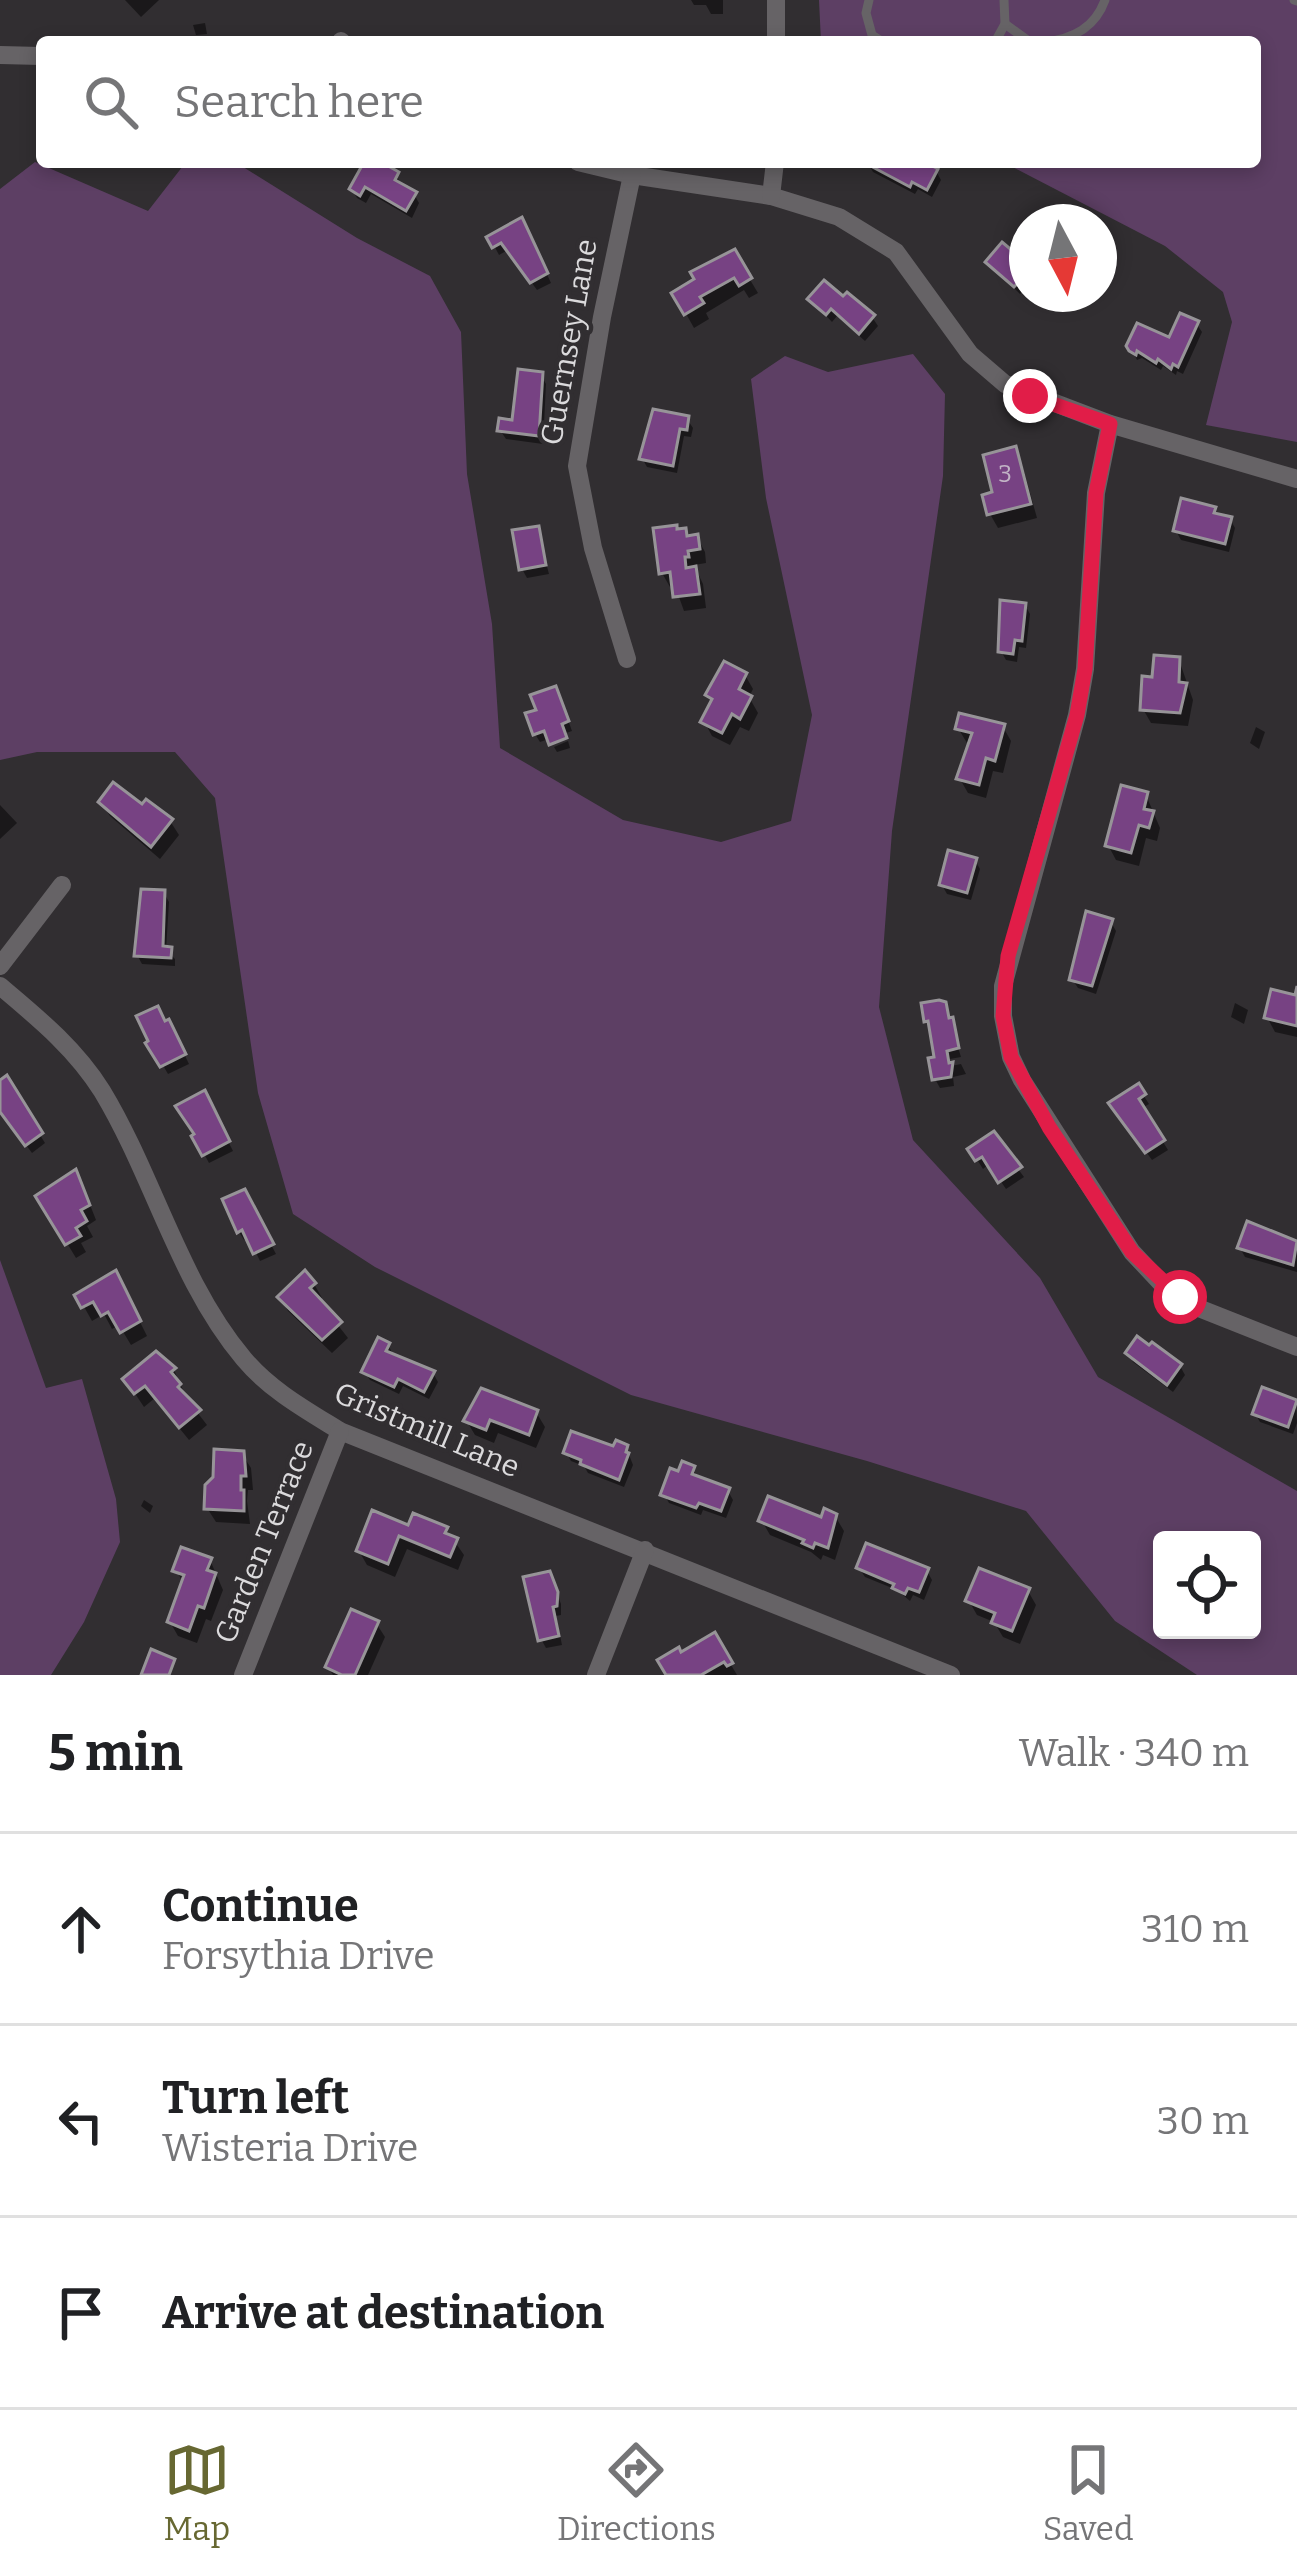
<!DOCTYPE html>
<meta charset="utf-8">
<style>
body{margin:0;font-family:Bitter,serif;background:#f6f6f6;color:#202124}
.controls{position:absolute;right:36px;bottom:36px;display:grid;overflow:hidden;border-radius:12px;box-shadow:0 6px 18px #0003}
.controls button{width:108px;height:108px;display:grid;place-items:center;padding:0;border:0;border-bottom:3px solid #e0e0e0;background:#fff;color:#202124;font:60px sans-serif}
.compass{position:absolute;left:1009px;top:204px;width:108px;height:108px;border-radius:50%;background:#fff;box-shadow:0 6px 18px #0003;rotate:173deg}
.stop{position:absolute;width:36px;height:36px;margin:-27px;border:9px solid #e11d48;border-radius:50%;background:#fff}
.stop.end{background:#e11d48;border-color:#fff;box-shadow:0 3px 12px #0008}
.list{margin:0;padding:0;list-style:none}
h2{display:flex;justify-content:space-between;align-items:center;height:156px;margin:0;padding:0 48px;font-size:51px}
h2 small{font-size:39px;font-weight:400;color:#757577}
.list li{display:grid;grid-template-columns:78px 1fr auto;gap:36px;align-items:center;box-sizing:border-box;height:192px;padding:0 48px;border-top:3px solid #e0e0e0}
.list b{display:block;font-size:45px;white-space:nowrap}
.list p{margin:0;font-size:39px;white-space:nowrap;color:#757577}
.list em{font-size:39px;font-style:normal;color:#757577}
.icon{flex:none;width:66px;height:66px;fill:none;stroke:currentColor;stroke-width:2;stroke-linecap:round;stroke-linejoin:round}
.map{position:relative;flex:none;width:1297px;height:1675px;overflow:hidden}
.search{position:absolute;background:#fff;box-shadow:0 6px 18px #0003;left:36px;right:36px;top:36px;height:132px;display:flex;align-items:center;gap:30px;box-sizing:border-box;padding:0 42px;border-radius:12px;color:#757577;font-size:45px}
.sheet{height:732px;background:#fff}
nav{display:flex;justify-content:space-around;align-items:center;box-sizing:border-box;height:168px;border-top:3px solid #e0e0e0;background:#fff;font-size:33px;color:#757577}
nav a{display:grid;justify-items:center;gap:6px}
nav .on{color:#676832}
.map>svg:first-child{display:block}
.green{fill:#5d3f64;fill-rule:evenodd}
.shadow{fill:#0007}
.building{fill:#774283;stroke:#979498;stroke-width:3}
.lines{fill:none;stroke-linecap:round;stroke-linejoin:round}
.lane{stroke:#666366;stroke-width:9}
.street{stroke:#666366;stroke-width:18}
.route{stroke:#e11d48;stroke-width:15}
.labels{text-anchor:middle;stroke-width:9;stroke-linejoin:round;paint-order:stroke}
.number-label{font-size:24px;fill:#c2b4c6}
.street-label{font-size:30px;fill:#dbdadc;stroke:#312e31}
</style>
<div class="map">
<svg width="1297" height="1675" viewBox="0 0 1297 1675">
<rect width="100%" height="100%" fill="#312e31"/>
<!-- green -->
<g class="green">
<path d="M819,0H1297V442L1206,425L1232,322L1223,292L1165,246L1003,162H1255V42H821Z"/>
<path d="M35,162L148,211L186,162H235L357,238L430,276L461,332L467,474L492,624L500,748L623,820L721,842L791,821L812,715L766,498L751,379L785,356L828,372L913,354L945,394L943,476L892,831L879,1007L913,1140L1040,1278L1098,1377L1297,1491V1675H1197L1115,1621L1026,1511L867,1461L631,1395L375,1267L293,1214L258,1093L215,798L175,752H37L0,760V189ZM1162,1540H1252V1630H1162Z"/>
<path d="M0,1260L46,1388L82,1379L116,1499L120,1542L84,1622L51,1675H0Z"/>
</g>
<!-- shadow -->
<g class="shadow">
<path d="M125,0H159L141,17Z"/>
<path d="M691,0H723V14H711L706,5H694Z"/>
<path d="M205,23L207,34L196,35L193,25Z"/>
<path d="M368,162L397,174L400,186L414,194L419,203L412,218L371,194L366,203L357,198L352,189Z"/>
<path d="M918,162L936,171L941,180L932,197L918,189L915,194L873,172L868,163Z"/>
<path d="M526,229L551,283L537,290L508,250L499,255L490,238Z"/>
<path d="M734,253L758,293L749,298L744,290L706,313L709,319L694,328L675,294Z"/>
<path d="M988,262L1027,267V294H1039L1033,300L1023,291L1020,294Z"/>
<path d="M811,300L872,317L878,326L865,341L837,316L832,322Z"/>
<path d="M1196,323L1202,332L1183,374L1177,371L1176,375L1163,366L1161,370L1142,358L1137,360L1130,346L1170,341Z"/>
<path d="M541,375L546,384L543,444L506,439L500,430L514,423Z"/>
<path d="M687,419L693,428L691,437L684,436L677,473L647,467L642,458Z"/>
<path d="M1014,450L1022,464L1037,518L998,528L990,514Z"/>
<path d="M1214,509L1218,516L1230,519L1235,528L1229,552L1181,540L1176,531Z"/>
<path d="M537,529L549,574L527,578L522,569Z"/>
<path d="M697,537L705,552L706,563L694,565L703,584L706,608L684,611L675,586L670,587L662,573L688,538Z"/>
<path d="M1025,605L1030,614L1026,648L1019,647L1017,662L1006,660L1001,651Z"/>
<path d="M1179,660L1193,700L1188,726L1151,723L1143,709Z"/>
<path d="M745,675L753,689L749,697L758,713L749,731L740,727L730,745L712,736L704,721L713,704L709,695Z"/>
<path d="M560,698L572,731L540,742L535,734Z"/>
<path d="M1003,727L1011,741L1003,773L993,771L986,798L968,793L960,779L972,744L967,743L958,728Z"/>
<path d="M1256,727L1265,732L1259,749L1250,743Z"/>
<path d="M568,741L570,748L557,752L554,747Z"/>
<path d="M1146,795L1160,828L1157,841L1146,838L1139,866L1116,860L1108,845Z"/>
<path d="M101,802L170,821L179,835L160,859L110,816Z"/>
<path d="M0,805L17,823L0,839Z"/>
<path d="M975,860L980,869L971,900L947,894L942,885Z"/>
<path d="M164,893L169,902L166,950L175,959V966L142,964L137,955Z"/>
<path d="M1111,922L1116,931L1096,994L1078,988L1072,979Z"/>
<path d="M1297,997V1037L1275,1032L1267,1017Z"/>
<path d="M1235,1003L1248,1010L1244,1024L1231,1017Z"/>
<path d="M945,1005L961,1057L950,1059L951,1066L961,1064L966,1074L953,1077L954,1086L940,1088L935,1079L938,1059L932,1030L927,1021Z"/>
<path d="M164,1024L173,1031L189,1064L168,1074L161,1062Z"/>
<path d="M6,1080L45,1143L32,1153L0,1110V1084Z"/>
<path d="M1138,1087L1149,1104L1142,1108L1168,1150L1152,1160L1117,1112Z"/>
<path d="M204,1094L233,1151L209,1163L195,1137Z"/>
<path d="M993,1135L1024,1177L1006,1189L989,1164L983,1169L971,1150Z"/>
<path d="M83,1187L96,1220L87,1226L93,1237L81,1243L86,1252L76,1258L39,1197Z"/>
<path d="M244,1193L276,1254L260,1261L249,1238L244,1240L239,1232Z"/>
<path d="M1249,1225L1297,1244V1272L1245,1257L1240,1248Z"/>
<path d="M314,1284L322,1298L319,1301L348,1338L332,1353L288,1311L280,1297Z"/>
<path d="M123,1288L147,1336L131,1345L119,1325L112,1329L104,1314L92,1321L78,1296Z"/>
<path d="M388,1345L393,1354L433,1373L438,1382L429,1399L403,1386L399,1394L370,1380L365,1372Z"/>
<path d="M1128,1353L1180,1366L1185,1375L1173,1392L1133,1362Z"/>
<path d="M156,1355L174,1370L187,1399L207,1425L189,1440L155,1398L144,1407L126,1380Z"/>
<path d="M1296,1402L1297,1423L1293,1434L1260,1422L1255,1413Z"/>
<path d="M536,1412L545,1427L536,1448L498,1433L494,1443L475,1435L466,1420Z"/>
<path d="M626,1447L633,1465L624,1487L588,1473L584,1466L571,1461L566,1452Z"/>
<path d="M242,1454L251,1468L253,1490H248L247,1501L250,1524L216,1522L207,1508Z"/>
<path d="M693,1469L698,1478L728,1491L733,1500L726,1518L703,1510L701,1515L669,1503L664,1494Z"/>
<path d="M144,1500L153,1506L150,1513L141,1506Z"/>
<path d="M835,1516L844,1531L835,1560L823,1555L821,1560L811,1552L770,1535L762,1521H823Z"/>
<path d="M409,1528L446,1529L464,1555L458,1570L407,1549L395,1577L367,1565L359,1551Z"/>
<path d="M210,1560L223,1590L211,1621L206,1619L197,1643L178,1636L170,1622L184,1584L176,1570Z"/>
<path d="M859,1568L927,1571L932,1580L924,1600L913,1595L910,1601L897,1590L865,1577Z"/>
<path d="M553,1583L561,1604V1615L556,1616L562,1645L546,1648L541,1639Z"/>
<path d="M1028,1591L1036,1605L1020,1644L1003,1637L994,1622L977,1615L969,1601Z"/>
<path d="M376,1623L385,1637L368,1675H333L328,1667Z"/>
<path d="M714,1636L737,1675H669L680,1656Z"/>
</g>
<!-- building -->
<g class="building">
<path d="M364,162H381L399,172L395,180L417,192L406,211L365,187L360,196L349,189Z"/>
<path d="M925,162L938,169L927,190L912,182L910,187L865,163Z"/>
<path d="M522,217L548,273L530,283L501,243L492,248L486,237Z"/>
<path d="M1002,242L1027,263V293L1017,284L1014,287L985,262Z"/>
<path d="M735,249L752,278L739,286L734,278L700,297L704,303L684,315L671,293L694,279L690,272Z"/>
<path d="M824,280L843,296L847,292L875,315L859,334L831,309L826,315L807,299Z"/>
<path d="M1180,313L1199,321L1178,367L1173,364L1171,369L1158,359L1156,363L1137,351L1136,355L1129,351L1126,346L1137,323L1169,337Z"/>
<path d="M518,369L543,372L539,436L497,431L499,418L512,420Z"/>
<path d="M653,409L689,416L687,430L680,429L673,466L639,459Z"/>
<path d="M1016,446L1031,504L987,515L982,495L992,492L983,455Z"/>
<path d="M1181,498L1216,507L1214,513L1232,517L1225,544L1173,531Z"/>
<path d="M677,525V529L686,528L687,536L698,534L700,549L688,551L689,557H685L686,568L696,566L700,594L673,597L670,572L659,574L653,528Z"/>
<path d="M539,526L546,565L519,570L512,530Z"/>
<path d="M1000,600L1026,603L1022,641L1015,640L1013,654L998,652Z"/>
<path d="M1154,655L1180,657L1179,682L1187,683L1180,713L1140,710L1142,676L1152,677Z"/>
<path d="M724,661L747,673L739,689L752,696L740,719L732,714L722,733L700,722L712,699L705,695Z"/>
<path d="M556,686L569,721L562,724L567,738L549,745L544,731L533,735L525,713L536,710L530,695Z"/>
<path d="M959,713L1005,724L995,761L986,758L979,785L956,779L972,733L955,729Z"/>
<path d="M113,782L142,804L146,799L173,819L151,847L98,802Z"/>
<path d="M1121,785L1148,792L1144,809L1154,811L1149,828L1139,825L1131,853L1105,846Z"/>
<path d="M948,850L977,858L967,893L939,885Z"/>
<path d="M141,889L165,890L163,946L172,947L171,958L134,956Z"/>
<path d="M1086,911L1113,919L1092,986L1069,980Z"/>
<path d="M1297,986V1026L1264,1018L1271,989L1295,995Z"/>
<path d="M939,1000L946,1002L949,1018L953,1017L959,1048L947,1051L949,1063L953,1062L951,1077L932,1080L928,1058L934,1057L928,1021L924,1022L921,1003Z"/>
<path d="M158,1006L165,1021L169,1019L186,1054L160,1067L145,1043L148,1041L136,1016Z"/>
<path d="M7,1075L43,1133L25,1146L0,1112V1080Z"/>
<path d="M1139,1083L1146,1094L1139,1099L1165,1140L1145,1153L1108,1103Z"/>
<path d="M205,1090L230,1141L202,1156L191,1136L194,1134L175,1106Z"/>
<path d="M994,1131L1022,1167L998,1183L982,1157L975,1161L967,1149Z"/>
<path d="M76,1169L90,1205L81,1210L87,1221L76,1228L81,1236L65,1245L35,1196Z"/>
<path d="M245,1189L274,1244L253,1254L242,1230L237,1233L222,1199Z"/>
<path d="M1247,1221L1297,1241L1293,1265L1237,1248Z"/>
<path d="M116,1270L141,1321L120,1333L108,1312L101,1316L93,1302L81,1308L74,1295Z"/>
<path d="M305,1270L316,1283L310,1288L342,1322L322,1340L277,1297Z"/>
<path d="M1137,1336L1149,1345L1152,1342L1182,1364L1167,1385L1125,1353Z"/>
<path d="M378,1337L390,1343L386,1351L435,1371L424,1392L398,1379L394,1387L361,1372Z"/>
<path d="M156,1351L176,1368L171,1372L181,1384L178,1387L201,1410L179,1428L145,1386L134,1394L122,1379Z"/>
<path d="M1262,1387L1297,1400L1288,1427L1252,1414Z"/>
<path d="M481,1388L538,1410L529,1435L490,1420L486,1430L463,1421Z"/>
<path d="M571,1431L613,1446L616,1440L628,1445L626,1452L629,1453L619,1480L580,1464L581,1460L563,1453Z"/>
<path d="M214,1449L244,1451L246,1476H241V1490H244V1511L204,1509L205,1485L213,1477Z"/>
<path d="M682,1461L695,1466L692,1474L730,1488L721,1511L699,1503L696,1508L660,1495L670,1468L678,1471Z"/>
<path d="M768,1496L821,1517L824,1508L837,1514L828,1548L815,1543L813,1548L802,1543L804,1540L758,1521Z"/>
<path d="M372,1510L408,1525L413,1513L448,1527L445,1533L458,1538L450,1557L399,1536L388,1564L356,1551Z"/>
<path d="M866,1543L929,1568L919,1592L908,1588L905,1594L892,1588L894,1584L856,1568Z"/>
<path d="M181,1547L212,1558L207,1570L216,1573L204,1608L198,1606L189,1631L167,1622L184,1575L172,1571Z"/>
<path d="M979,1568L1030,1588L1012,1631L991,1623L995,1613L965,1601Z"/>
<path d="M550,1571L558,1592L557,1606L553,1607L559,1636L538,1641L523,1577Z"/>
<path d="M351,1609L379,1621L355,1675H342L325,1667Z"/>
<path d="M715,1632L733,1663L727,1666L724,1662L701,1675H666L657,1660L679,1647L681,1652Z"/>
<path d="M151,1649L175,1659L169,1675H141Z"/>
</g>
<g class="lines">
<!-- lane -->
<g class="lane">
<path d="M869,0L866,13L872,35L883,42"/>
<path d="M1294,0L1297,1"/>
<path d="M1005,24L1030,42"/>
<path d="M995,42L1005,24L1004,0"/>
<path d="M1045,42C1073,39 1095,28 1105,0"/>
</g>
<!-- street -->
<g class="street">
<path d="M776,0V42"/>
<path d="M341,41L342,42"/>
<path d="M0,55L41,56"/>
<path d="M578,162L632,175L771,196L839,217L896,252L970,354L1005,384L1110,424L1297,479"/>
<path d="M771,196L775,162"/>
<path d="M1110,424L1096,493L1085,669L1077,715L1003,986V1016L1011,1057L1022,1080L1132,1252L1163,1285L1196,1307L1297,1347"/>
<path d="M627,659L593,548L577,466L602,317L632,175"/>
<path d="M0,966L62,885"/>
<path d="M0,986C38,1018 75,1048 102,1091C154,1177 179,1282 244,1359C270,1390 306,1410 340,1431L951,1675"/>
<path d="M243,1675L340,1431"/>
<path d="M596,1675L645,1550"/>
</g>
</g>
<g class="lines">
<!-- route -->
<path class="route" d="M1030,396L1110,424L1096,493L1085,669L1077,715L1008,956L1003,1016L1011,1057L1049,1127L1132,1252L1180,1297"/>
</g>
<g class="labels">
<!-- number labels -->
<g class="number-label">
<text x="1005" y="482">3</text>
</g>
<!-- street labels -->
<g class="street-label">
<text transform="translate(569 342) rotate(-80)" y="10">Guernsey Lane</text>
<text transform="translate(427 1430) rotate(23)" y="10">Gristmill Lane</text>
<text transform="translate(264 1542) rotate(-68)" y="10">Garden Terrace</text>
</g>
</g>
</svg>
<div class="controls">
<button><svg class="icon" aria-label="locate" viewBox="0 0 24 24"><circle cx="12" cy="12" r="6"/><path d="M12 2v4M12 18v4M2 12h4M18 12h4"/></svg></button>
</div>
<svg class="compass" viewBox="-18 -18 36 36"><path d="M0-13l5 13h-10z" fill="#e53935"/><path d="M0 13l5-13h-10z" fill="#757577"/></svg>
<div class="stop" style="left:1180px;top:1297px"></div>
<div class="stop end" style="left:1030px;top:396px"></div>
<div class="search"><svg class="icon" aria-label="search" viewBox="0 0 24 24"><circle cx="10" cy="10" r="6"/><path d="M15 15l6 6"/></svg>Search here</div>
</div>
<section class="sheet">
<h2>5 min<small>Walk · 340 m</small></h2>
<ul class="list">
<li><svg class="icon" aria-label="ahead" viewBox="0 0 24 24"><path d="M12 20V5M6 11l6-6 6 6"/></svg><div><b>Continue</b><p>Forsythia Drive</p></div><em>310 m</em></li>
<li><svg class="icon" aria-label="left" viewBox="0 0 24 24"><path d="M17 20v-9H6M10 6l-5 5 5 5"/></svg><div><b>Turn left</b><p>Wisteria Drive</p></div><em>30 m</em></li>
<li><svg class="icon" aria-label="arrive" viewBox="0 0 24 24"><path d="M6 21V4h12l-3 4 3 4H6"/></svg><div><b>Arrive at destination</b></div></li>
</ul>
</section>
<nav>
<a class="on"><svg class="icon" aria-label="map" viewBox="0 0 24 24"><path d="M3 6l6-2 6 2 6-2v14l-6 2-6-2-6 2zM9 4v14M15 6v14"/></svg>Map</a>
<a><svg class="icon" aria-label="directions" viewBox="0 0 24 24"><path d="M12 3l9 9-9 9-9-9zM9 14v-3h6M13 9l2 2-2 2"/></svg>Directions</a>
<a><svg class="icon" aria-label="saved" viewBox="0 0 24 24"><path d="M7 4h10v16l-5-4-5 4z"/></svg>Saved</a>
</nav>
